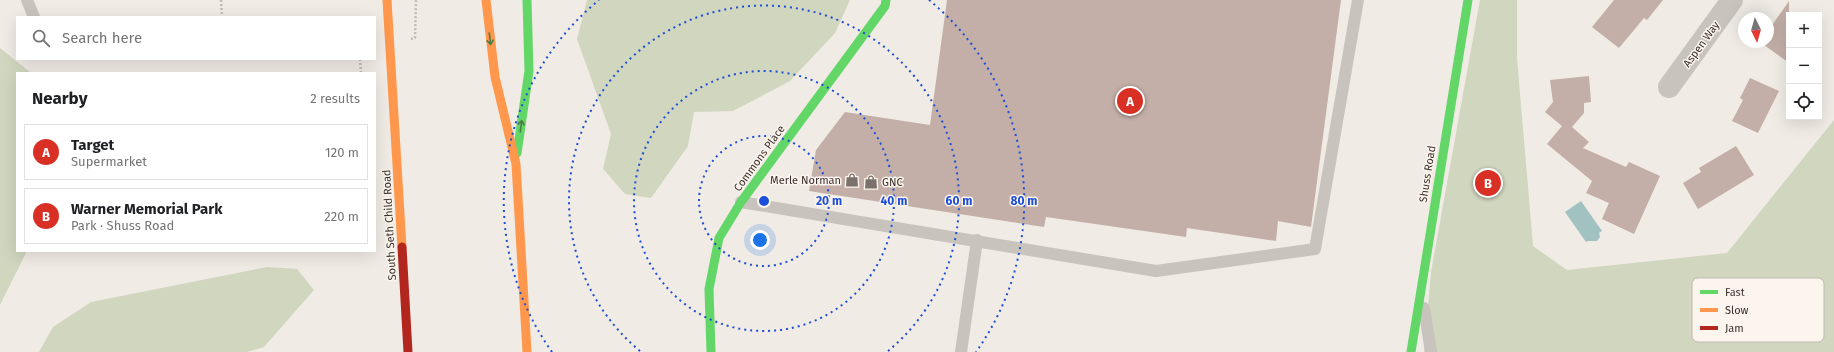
<!DOCTYPE html>
<meta charset="utf-8">
<style>
body{margin:0;font-family:"Fira Sans",sans-serif;background:#f2f2f2;color:#202124}
.controls{position:absolute;right:12px;top:12px;display:grid;overflow:hidden;border-radius:0px;box-shadow:0 4px 16px #0002}
.controls button{width:36px;height:36px;display:grid;place-items:center;padding:0;border:0;border-bottom:1px solid #e0e0e0;background:#fff;color:#202124;font:20px sans-serif}
.compass{position:absolute;left:1738px;top:12px;width:36px;height:36px;border-radius:50%;background:#fff;box-shadow:0 4px 16px #0002;rotate:175deg}
.you{position:absolute;left:760px;top:240px;width:14px;height:14px;margin:-10px;border:3px solid #fff;border-radius:50%;background:#1a73e8;box-shadow:0 0 0 6px #1a73e833}
.badge{display:grid;place-items:center;width:26px;height:26px;border-radius:50%;background:#d93025;color:#fff;font-size:13px;font-weight:700}
.pin{position:absolute;translate:-50% -50%;border:2px solid #fff;box-shadow:0 1px 4px #0006}
.list{margin:0;padding:0;list-style:none}
h2{display:flex;justify-content:space-between;align-items:center;height:52px;margin:0;padding:0 16px;font-size:17px}
h2 small{font-size:13px;font-weight:400;color:#757577}
.list li{display:grid;grid-template-columns:26px 1fr auto;gap:12px;align-items:center;box-sizing:border-box;height:56px;margin:0 8px 8px;padding:0 8px;border:1px solid #e0e0e0;border-radius:0px}
.list b{display:block;font-size:15px;white-space:nowrap}
.list p{margin:0;font-size:13px;white-space:nowrap;color:#757577}
.list em{font-size:13px;font-style:normal;color:#757577}
.icon{flex:none;width:22px;height:22px;fill:none;stroke:currentColor;stroke-width:2;stroke-linecap:round;stroke-linejoin:round}
.map{position:relative;flex:none;width:1834px;height:352px;overflow:hidden}
.search{position:absolute;background:#fff;box-shadow:0 4px 16px #0002;left:16px;top:16px;width:360px;height:44px;display:flex;align-items:center;gap:10px;box-sizing:border-box;padding:0 14px;border-radius:0px;color:#757577;font-size:15px}
.panel{position:absolute;background:#fff;box-shadow:0 4px 16px #0002;left:16px;top:72px;width:360px;height:180px;border-radius:0px}
.map>svg:first-child{display:block}
.green{fill:#d1d6bf}
.water{fill:#a1c2c1}
.building{fill:#c3afa7}
.lines{fill:none;stroke-linecap:round;stroke-linejoin:round}
.path{stroke:#c2bbb6;stroke-width:2.5;stroke-dasharray:2 2;stroke-linecap:butt}
.lane{stroke:#c9c3be;stroke-width:12}
.street{stroke:#c9c3be;stroke-width:22}
.fast{stroke:#63d668;stroke-width:9}
.slow{stroke:#ff974d;stroke-width:9}
.jam{stroke:#b3261e;stroke-width:9}
.oneway{stroke:#4d7b46}
.ring{fill:none;stroke:#1d4ed8;stroke-width:2;stroke-dasharray:2 4}
.labels{text-anchor:middle;stroke-width:3;stroke-linejoin:round;paint-order:stroke}
.street-label{font-size:11px;fill:#3b302b;stroke:#fbf5ee}
.poi-label{font-size:11px;fill:#3b302b;stroke:#fbf5ee;text-anchor:end}
.key{fill:#fbf5ee;stroke:#c1bab4;stroke-width:1}
.key-label{font-size:11px;fill:#3b302b}
.centre{fill:#1d4ed8;stroke:#fbf5ee;stroke-width:2}
.ring-label{font-size:12px;text-anchor:middle;font-weight:bold;fill:#1d4ed8;stroke:#fbf5ee;stroke-width:3;stroke-linejoin:round;paint-order:stroke}
</style>
<div class="map">
<svg width="1834" height="352" viewBox="0 0 1834 352">
<rect width="100%" height="100%" fill="#f0ebe5"/>
<!-- green -->
<g class="green">
<path d="M587,0H850L835,33L790,81L733,111L694,112L688,146L651,198L625,194L603,169L611,134L577,39Z"/>
<path d="M1480,0H1517V58L1533,246L1567,270L1727,253L1834,120V352H1424L1431,272Z"/>
<path d="M0,48L31,73H17V251H27L0,305Z"/>
<path d="M267,267L297,269L314,290L264,347L247,352H39L53,327L91,302Z"/>
</g>
<!-- water -->
<path class="water" d="M1581,201L1602,231L1599,233L1600,237L1597,241H1588L1586,242L1565,212Z"/>
<!-- building -->
<g class="building">
<path d="M947,0H1341L1311,227L1278,221L1276,241L1187,228L1186,237L1046,217L1044,227L809,191L816,150L845,112L930,125Z"/>
<path d="M1614,0H1663L1647,20L1644,18L1619,48L1592,27Z"/>
<path d="M1789,1V63L1760,42H1768V31Z"/>
<path d="M1589,76L1591,102L1584,103V113L1572,127L1589,142L1583,148L1626,167L1629,162L1660,176L1634,234L1602,219L1609,203L1586,193L1592,181L1547,144L1562,126L1545,112L1553,102L1550,80Z"/>
<path d="M1750,78L1779,91L1758,133L1732,121L1743,100L1740,98Z"/>
<path d="M1736,146L1754,175L1698,209L1683,183L1701,172L1699,168Z"/>
</g>
<g class="lines">
<!-- path -->
<g class="path">
<path d="M221,0L222,17"/>
<path d="M411,39L415,38L416,0"/>
<path d="M360,59L361,73"/>
</g>
<!-- lane -->
<g class="lane">
<path d="M27,0L34,17"/>
<path d="M741,202L1156,271L1315,249L1358,0"/>
<path d="M1424,308L1431,352"/>
<path d="M961,352L977,240"/>
</g>
<!-- street -->
<path class="street" d="M1669,87L1732,0"/>
<!-- fast -->
<g class="fast">
<path d="M517,153L529,71L527,0"/>
<path d="M711,352L709,289L719,238L741,202L885,6L886,0"/>
<path d="M1411,352L1468,0"/>
</g>
<!-- slow -->
<g class="slow">
<path d="M387,0L402,247"/>
<path d="M486,0L495,77L516,164L527,352"/>
</g>
<!-- jam -->
<path class="jam" d="M402,247L408,352"/>
</g>
<!-- one-way arrows -->
<defs><path id="oneway-shaft" d="M-6 0H5M1.5-3L5.5 0L1.5 3" fill="none" stroke-width="1.6" stroke-linecap="round" stroke-linejoin="round"/></defs>
<g class="oneway">
<use href="#oneway-shaft" transform="translate(490 39) rotate(83)"/>
<use href="#oneway-shaft" transform="translate(521 126) rotate(-82)"/>
</g>
<!-- distance rings -->
<g class="ring">
<circle cx="764" cy="201" r="65"/>
<circle cx="764" cy="201" r="130"/>
<path d="M640 351A195 195 0 1 1 888 351"/>
<path d="M552 352A260 260 0 0 1 599 0M929 0A260 260 0 0 1 976 352"/>
</g>
<!-- icons -->
<defs>
<g id="shop-bare" transform="scale(1.08)"><path d="M-5-2.5h2.3a2.7 3.5 0 0 1 5.4 0H5L5.5 6h-11ZM-1.5-2.5h3a1.5 2.3 0 0 0-3 0Z" fill="#7a716c" stroke="#fbf5ee" stroke-width="2.5" paint-order="stroke"/></g>
</defs>
<g fill-rule="evenodd">
<use href="#shop-bare" x="852" y="180"/>
<use href="#shop-bare" x="871" y="182"/>
</g>
<g class="labels">
<!-- street labels -->
<g class="street-label">
<text transform="translate(1701 44) rotate(-54)" y="4">Aspen Way</text>
<text transform="translate(759 158) rotate(-54)" y="4">Commons Place</text>
<text transform="translate(1427 174) rotate(-81)" y="4">Shuss Road</text>
<text transform="translate(389 225) rotate(-93)" y="4">South Seth Child Road</text>
</g>
<!-- poi labels -->
<g class="poi-label">
<text x="841" y="184">Merle Norman</text>
<text x="882" y="186" text-anchor="start">GNC</text>
</g>
</g>
<!-- legend -->
<rect x="1692" y="278" width="132" height="64" rx="6" class="key"/>
<rect x="1700" y="290" width="18" height="4" fill="#63d668"/>
<rect x="1700" y="308" width="18" height="4" fill="#ff974d"/>
<rect x="1700" y="326" width="18" height="4" fill="#b3261e"/>
<g class="key-label">
<text x="1725" y="296">Fast</text>
<text x="1725" y="314">Slow</text>
<text x="1725" y="332">Jam</text>
</g>
<circle cx="764" cy="201" r="6" class="centre"/>
<g class="ring-label">
<text x="829" y="205">20 m</text>
<text x="894" y="205">40 m</text>
<text x="959" y="205">60 m</text>
<text x="1024" y="205">80 m</text>
</g>
</svg>
<div class="controls">
<button>+</button>
<button>−</button>
<button><svg class="icon" aria-label="locate" viewBox="0 0 24 24"><circle cx="12" cy="12" r="6"/><path d="M12 2v4M12 18v4M2 12h4M18 12h4"/></svg></button>
</div>
<svg class="compass" viewBox="-18 -18 36 36"><path d="M0-13l5 13h-10z" fill="#e53935"/><path d="M0 13l5-13h-10z" fill="#757577"/></svg>
<div class="you"></div>
<div class="pin badge" style="left:1130px;top:101px">A</div>
<div class="pin badge" style="left:1488px;top:183px">B</div>
<div class="search"><svg class="icon" aria-label="search" viewBox="0 0 24 24"><circle cx="10" cy="10" r="6"/><path d="M15 15l6 6"/></svg>Search here</div>
<section class="panel">
<h2>Nearby<small>2 results</small></h2>
<ul class="list">
<li><span class="badge">A</span><div><b>Target</b><p>Supermarket</p></div><em>120 m</em></li>
<li><span class="badge">B</span><div><b>Warner Memorial Park</b><p>Park · Shuss Road</p></div><em>220 m</em></li>
</ul>
</section>
</div>
